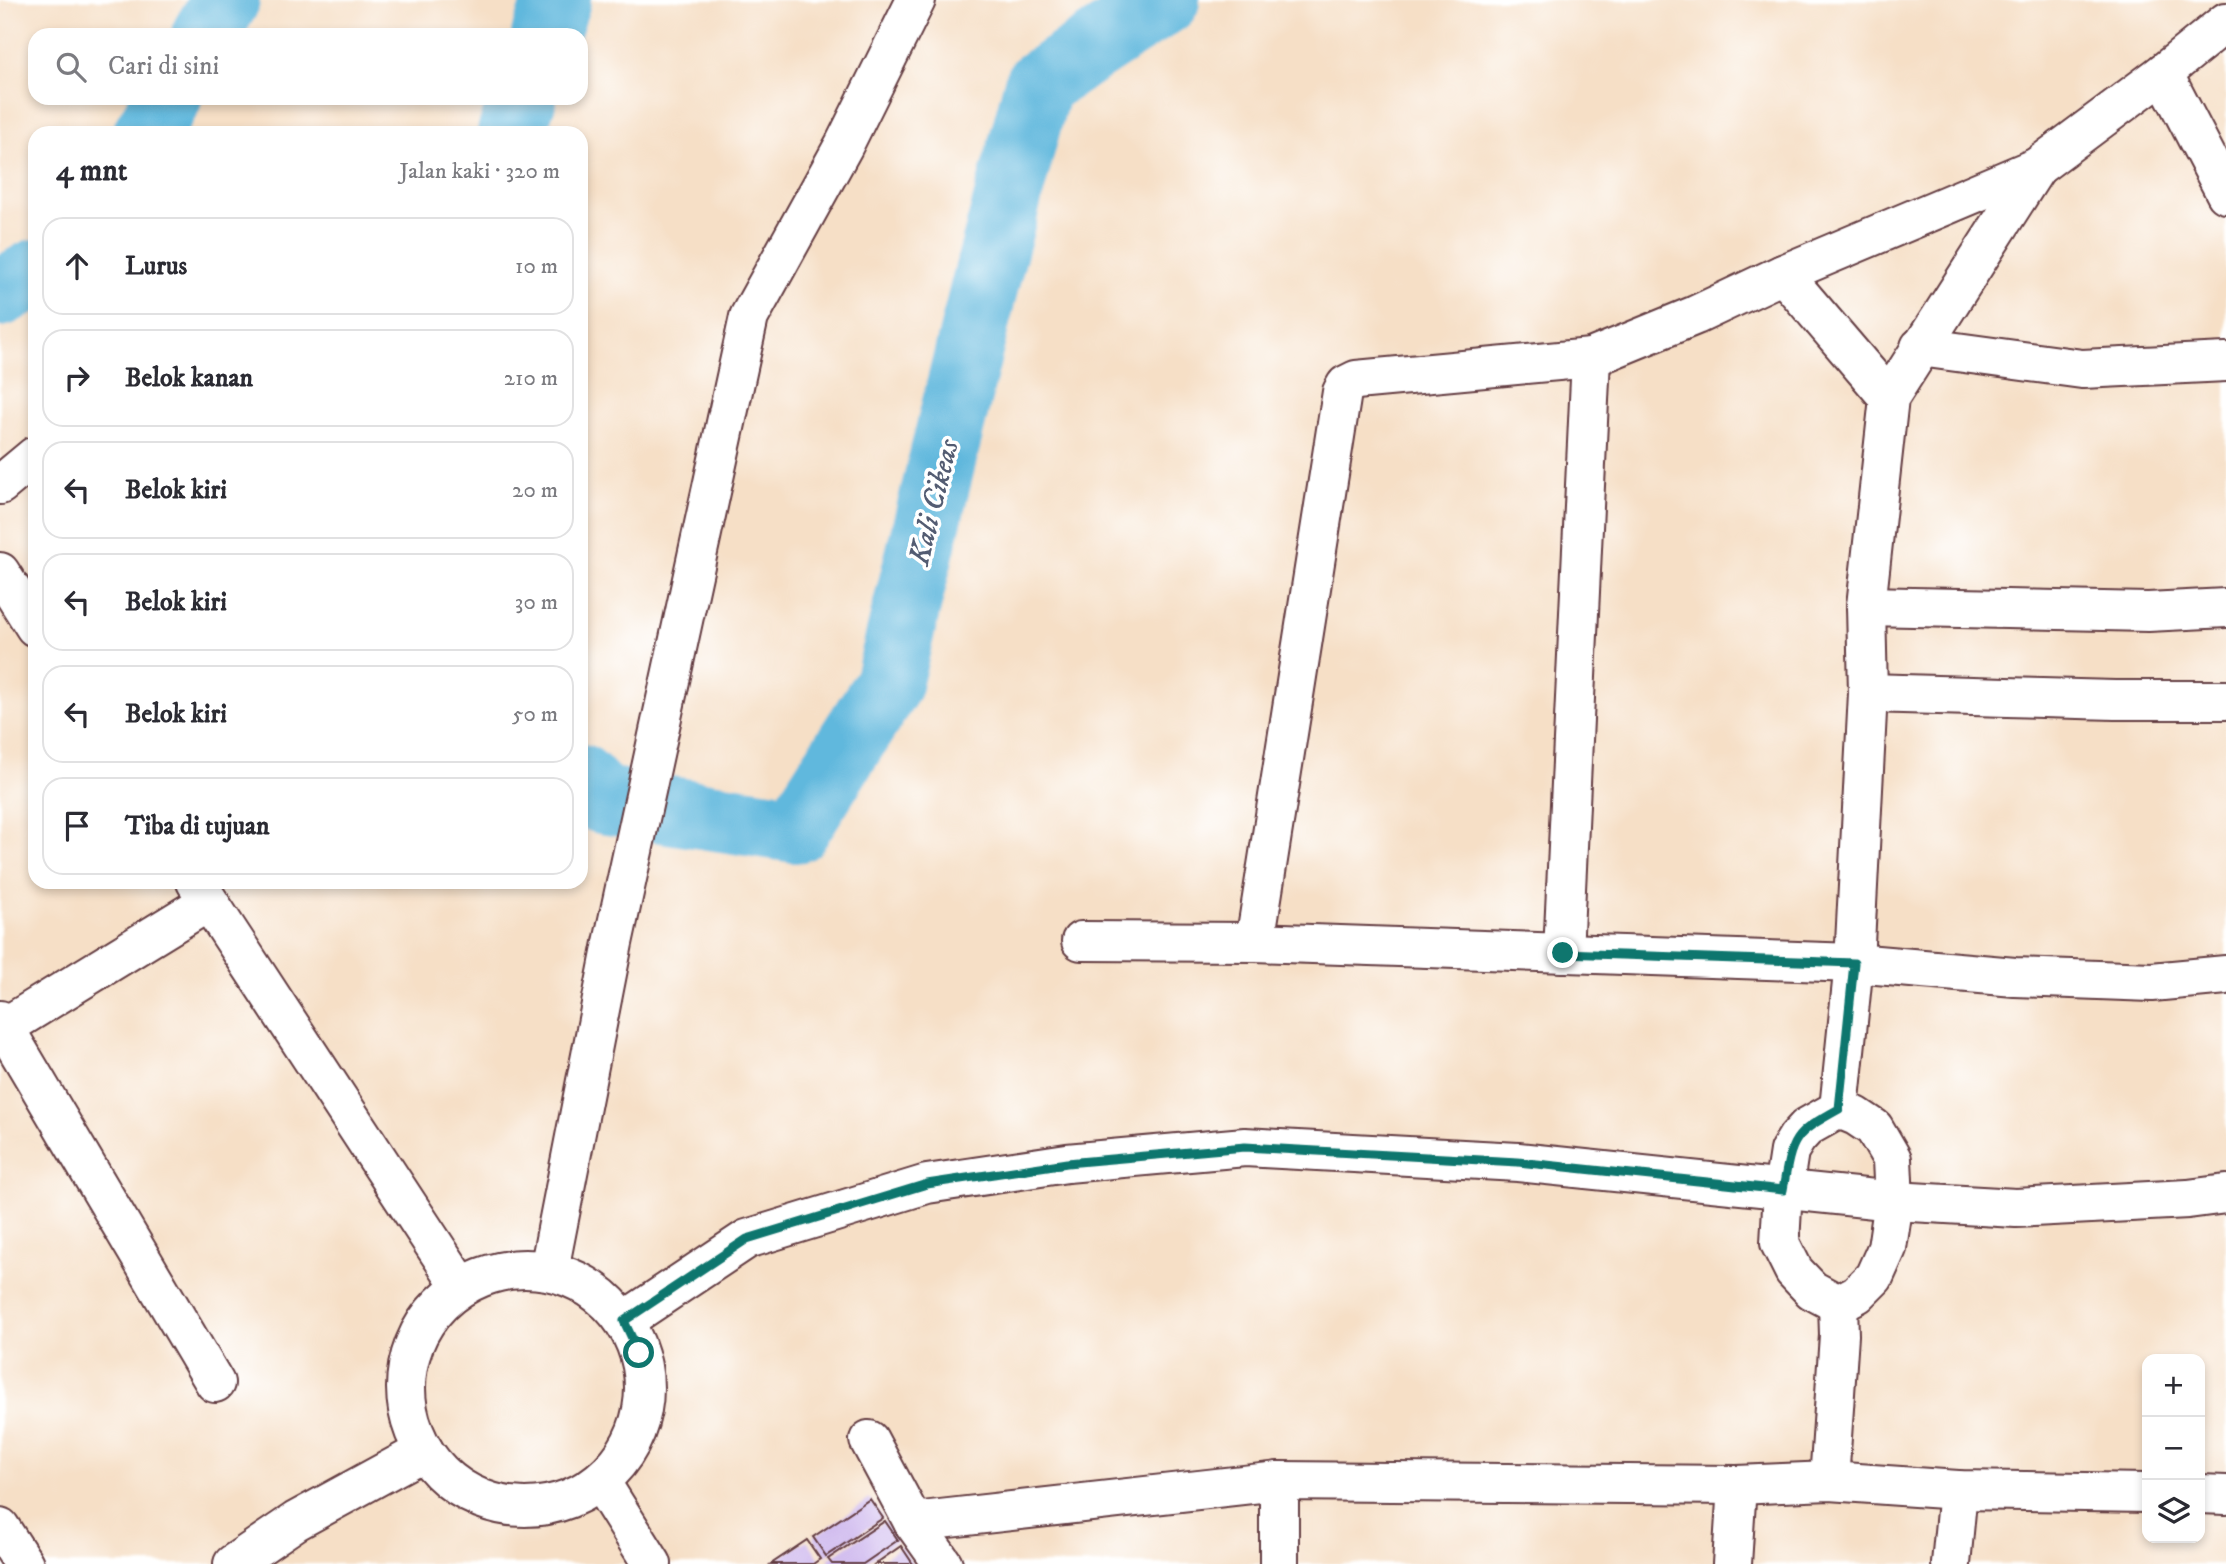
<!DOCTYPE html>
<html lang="id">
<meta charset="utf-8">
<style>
body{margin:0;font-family:"IM FELL DW Pica",serif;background:#f7f7f7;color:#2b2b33}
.controls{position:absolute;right:21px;bottom:21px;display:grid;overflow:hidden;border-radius:14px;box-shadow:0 4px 10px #0003}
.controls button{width:63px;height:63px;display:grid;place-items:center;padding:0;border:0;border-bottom:2px solid #e1e1e2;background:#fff;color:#2b2b33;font:35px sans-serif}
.stop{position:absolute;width:21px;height:21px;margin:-16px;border:5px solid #0f766e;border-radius:50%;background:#fff}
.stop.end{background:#0f766e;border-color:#fff;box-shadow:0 2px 7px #0008}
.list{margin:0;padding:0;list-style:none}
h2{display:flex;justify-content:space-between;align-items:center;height:91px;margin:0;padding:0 28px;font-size:30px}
h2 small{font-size:23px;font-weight:400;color:#7c7c81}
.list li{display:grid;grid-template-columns:46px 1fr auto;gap:21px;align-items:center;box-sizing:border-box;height:98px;margin:0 14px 14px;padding:0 14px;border:2px solid #e1e1e2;border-radius:21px}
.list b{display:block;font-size:26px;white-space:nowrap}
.list em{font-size:23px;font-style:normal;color:#7c7c81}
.icon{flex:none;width:38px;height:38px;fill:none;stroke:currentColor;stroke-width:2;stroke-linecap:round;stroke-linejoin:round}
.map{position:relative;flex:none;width:2226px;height:1564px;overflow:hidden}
.search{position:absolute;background:#fff;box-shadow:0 4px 10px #0003;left:28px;top:28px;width:560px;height:77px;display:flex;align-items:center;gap:18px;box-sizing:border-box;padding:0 24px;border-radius:21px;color:#7c7c81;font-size:26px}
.panel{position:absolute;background:#fff;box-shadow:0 4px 10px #0003;left:28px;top:126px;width:560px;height:763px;border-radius:21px}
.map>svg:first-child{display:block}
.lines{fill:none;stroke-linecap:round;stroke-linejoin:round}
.river{stroke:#60b8dd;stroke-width:68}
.building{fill:#ccb5ed}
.street-casing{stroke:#643c42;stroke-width:42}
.street{stroke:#fff;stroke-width:38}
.route{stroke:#0f766e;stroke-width:9}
.labels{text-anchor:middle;stroke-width:7;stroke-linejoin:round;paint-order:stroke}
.water-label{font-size:30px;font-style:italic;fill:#535c72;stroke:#fff}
</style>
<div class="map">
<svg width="2226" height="1564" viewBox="0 0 2226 1564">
<rect width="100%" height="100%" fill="#fff"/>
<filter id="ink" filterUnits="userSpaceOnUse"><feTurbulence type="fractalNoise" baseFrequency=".0143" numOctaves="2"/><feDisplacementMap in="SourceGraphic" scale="14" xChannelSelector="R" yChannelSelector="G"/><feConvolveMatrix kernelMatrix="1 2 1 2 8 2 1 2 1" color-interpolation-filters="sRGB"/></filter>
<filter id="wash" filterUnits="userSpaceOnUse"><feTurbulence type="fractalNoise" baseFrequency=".00686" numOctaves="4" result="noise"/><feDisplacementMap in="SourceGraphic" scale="28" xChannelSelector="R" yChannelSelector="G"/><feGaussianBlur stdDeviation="1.57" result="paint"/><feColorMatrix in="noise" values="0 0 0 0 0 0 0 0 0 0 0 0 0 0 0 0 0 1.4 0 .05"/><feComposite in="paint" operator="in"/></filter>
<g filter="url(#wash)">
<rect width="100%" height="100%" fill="#f6dfc6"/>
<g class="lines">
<!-- river -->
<g class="river">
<path d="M205,35L226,0"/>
<path d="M545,35L557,0"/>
<path d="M147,133L168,98"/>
<path d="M511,133L523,98"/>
<path d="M0,293L35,273"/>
<path d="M581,778L602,800L796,829L888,684L984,288L1038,84L1166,0"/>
</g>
</g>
<g id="blocks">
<!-- building -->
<g class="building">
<path d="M870,1499L883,1518L826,1556L813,1537Z"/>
<path d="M885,1521L898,1540L863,1564H832L828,1559Z"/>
<path d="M807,1540L820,1559L813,1564H771Z"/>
<path d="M901,1546L913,1564H875Z"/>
</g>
</g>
</g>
<g filter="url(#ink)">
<use href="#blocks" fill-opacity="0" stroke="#643c42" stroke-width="2"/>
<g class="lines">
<!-- street casing -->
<g class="street-casing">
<g id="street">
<path d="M2163,73L2226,194"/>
<path d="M1783,274L1889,398"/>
<path d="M1920,347L2082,369L2226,362"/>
<path d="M0,485L35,456"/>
<path d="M0,572L35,627"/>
<path d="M1866,606L2148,612L2226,608"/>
<path d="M1868,693L2115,700H2226"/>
<path d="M196,882L461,1286"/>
<path d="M1081,941L1255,942L1854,963L2015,977L2152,982L2226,975"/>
<path d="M1255,942L1342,392L1346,385L1356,380L1591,358L1696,315L1783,274L2037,167L2163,73L2226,22"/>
<path d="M1563,953L1591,358"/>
<path d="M0,1020L215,1383"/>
<path d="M0,1030L208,902"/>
<path d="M1839,1109L1854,963L1868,693L1866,606L1889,398L2037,167"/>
<path d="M1839,1109L1856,1116L1874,1128L1892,1159L1894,1201L1887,1248L1874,1277L1857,1294L1838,1304L1812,1290L1794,1271L1780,1243L1783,1190L1789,1151L1797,1138L1807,1127Z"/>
<circle cx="525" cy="1388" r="119"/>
<path d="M549,1270L613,943L749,317L844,145L916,0"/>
<path d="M624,1321L747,1239L927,1184L1067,1163L1245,1147L1518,1162L1894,1201L2016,1208L2188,1199L2226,1194"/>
<path d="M869,1440L913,1522L943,1564"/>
<path d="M600,1481L652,1564"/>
<path d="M1829,1481L1839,1335L1838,1304"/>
<path d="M2200,1494L2226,1495"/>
<path d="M913,1522L1279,1481L1737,1485L1829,1481L1958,1490L2147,1493"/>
<path d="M0,1527L24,1564"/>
<path d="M233,1564L296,1521L424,1451"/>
<path d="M1279,1564V1481"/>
<path d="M1732,1564L1737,1485"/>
<path d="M1951,1564L1958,1490"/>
</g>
</g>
<!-- street -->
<use href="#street" class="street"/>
</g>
</g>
<g class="lines" filter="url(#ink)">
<!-- route -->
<path class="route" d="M639,1353L624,1321L747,1239L927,1184L1067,1163L1245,1147L1518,1162L1783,1190C1792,1137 1792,1135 1839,1109L1854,963L1563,953"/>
</g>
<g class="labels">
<!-- water labels -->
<g class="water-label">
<text transform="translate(933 502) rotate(-76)" y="10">Kali Cikeas</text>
</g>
</g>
</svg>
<div class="controls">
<button>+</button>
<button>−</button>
<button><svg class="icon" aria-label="layers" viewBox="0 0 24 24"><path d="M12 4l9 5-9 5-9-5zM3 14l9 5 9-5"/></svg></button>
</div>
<div class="stop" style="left:639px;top:1353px"></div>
<div class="stop end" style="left:1563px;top:953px"></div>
<div class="search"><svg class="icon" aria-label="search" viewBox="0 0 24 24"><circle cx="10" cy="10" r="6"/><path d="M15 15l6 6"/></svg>Cari di sini</div>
<section class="panel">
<h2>4 mnt<small>Jalan kaki · 320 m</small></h2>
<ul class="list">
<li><svg class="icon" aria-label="ahead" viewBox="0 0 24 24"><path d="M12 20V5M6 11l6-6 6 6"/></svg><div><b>Lurus</b></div><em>10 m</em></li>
<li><svg class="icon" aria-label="right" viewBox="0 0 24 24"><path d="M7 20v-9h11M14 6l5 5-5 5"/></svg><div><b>Belok kanan</b></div><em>210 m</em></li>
<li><svg class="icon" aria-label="left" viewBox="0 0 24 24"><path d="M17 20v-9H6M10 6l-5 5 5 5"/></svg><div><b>Belok kiri</b></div><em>20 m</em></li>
<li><svg class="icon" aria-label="left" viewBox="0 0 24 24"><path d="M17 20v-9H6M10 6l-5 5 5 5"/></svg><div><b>Belok kiri</b></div><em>30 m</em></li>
<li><svg class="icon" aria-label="left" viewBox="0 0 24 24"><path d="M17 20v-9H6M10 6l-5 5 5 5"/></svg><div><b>Belok kiri</b></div><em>50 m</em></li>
<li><svg class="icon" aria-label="arrive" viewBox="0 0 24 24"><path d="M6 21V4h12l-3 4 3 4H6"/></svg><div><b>Tiba di tujuan</b></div></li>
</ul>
</section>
</div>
